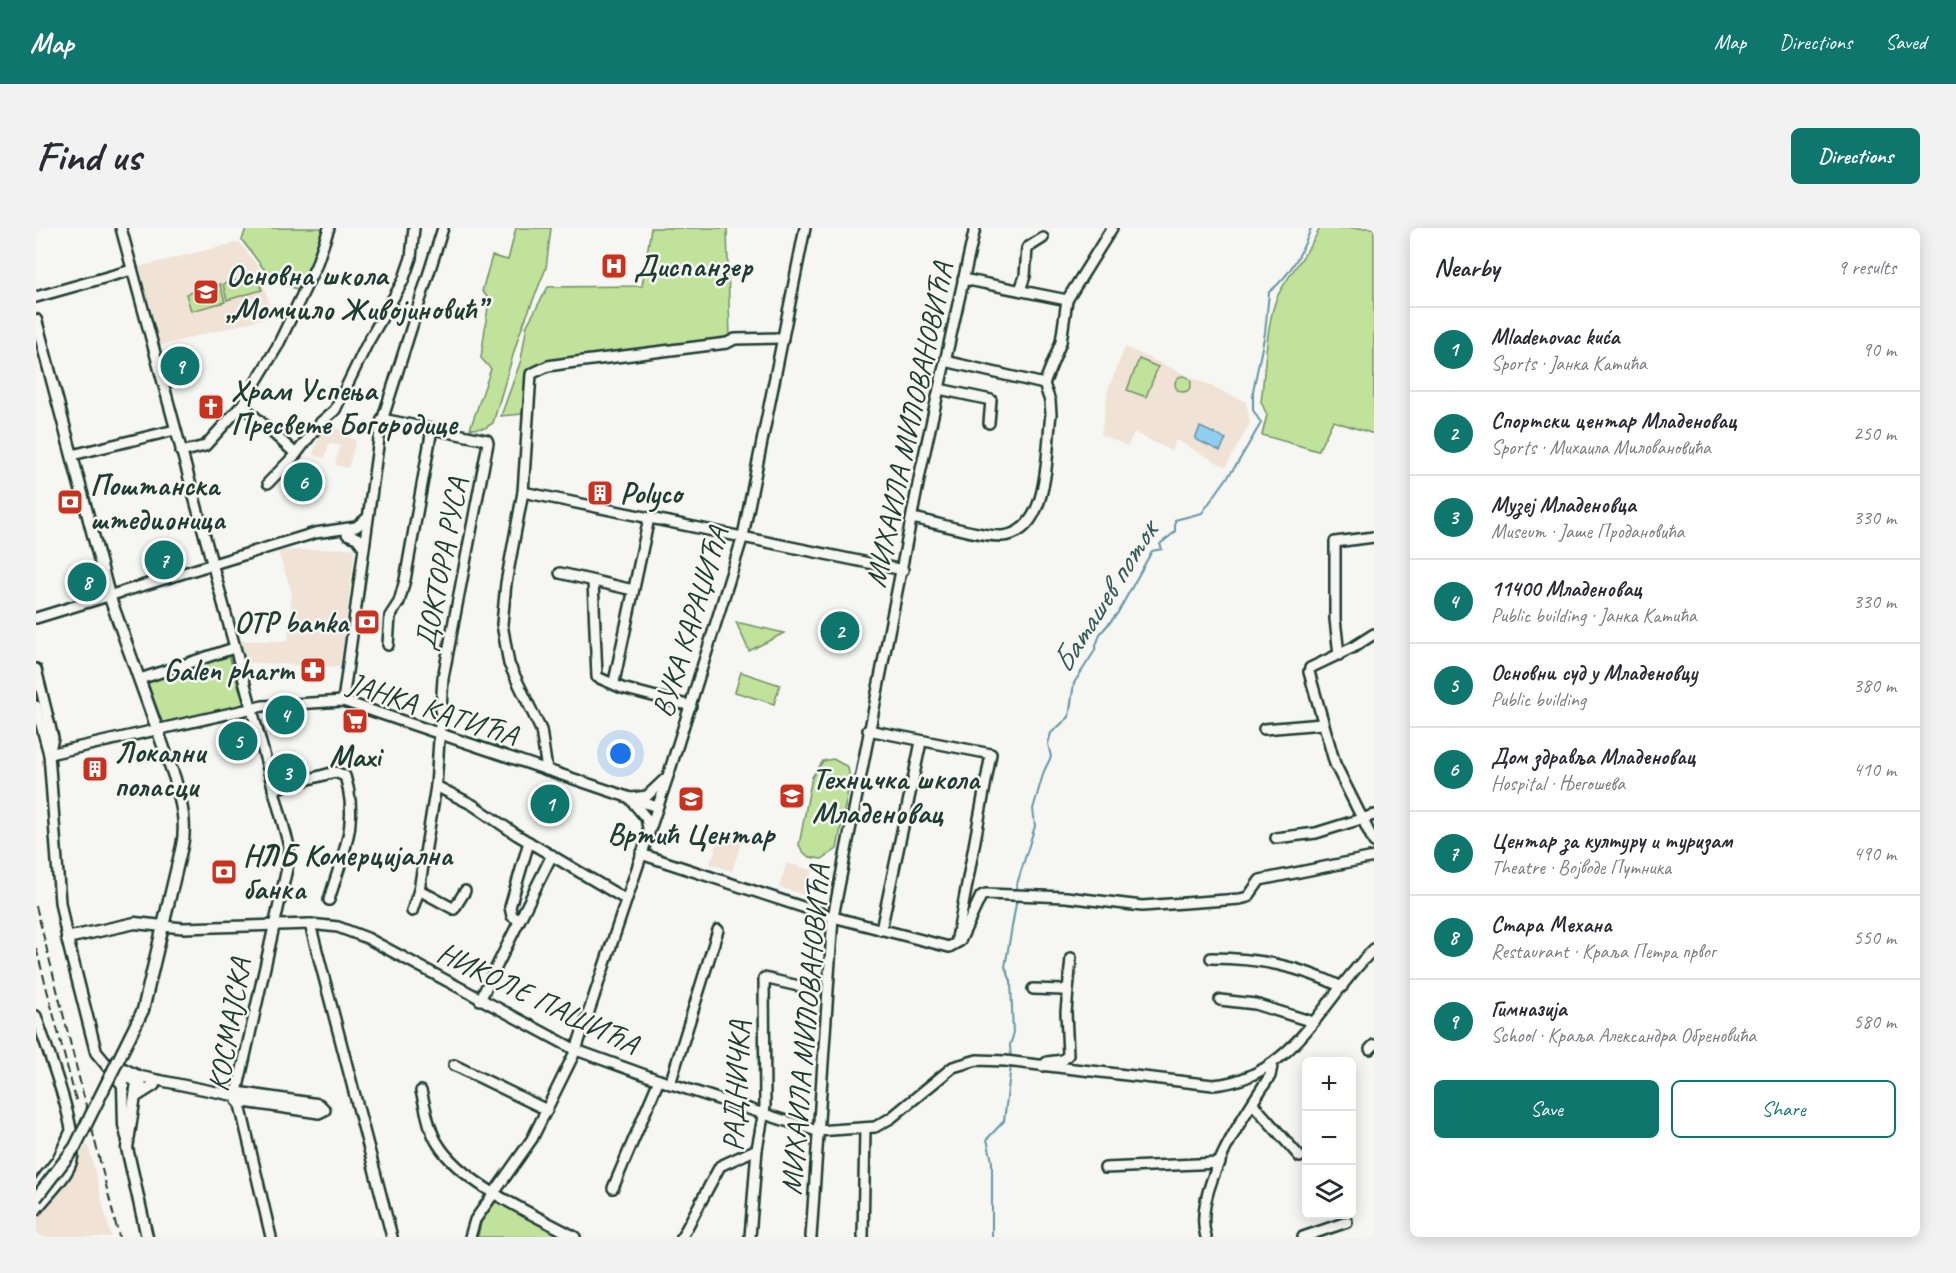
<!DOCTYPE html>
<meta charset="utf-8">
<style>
body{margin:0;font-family:Caveat,sans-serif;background:#f2f2f3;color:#2b2b33}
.controls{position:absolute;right:18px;bottom:18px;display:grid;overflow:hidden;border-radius:9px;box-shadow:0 3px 15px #0003}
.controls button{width:54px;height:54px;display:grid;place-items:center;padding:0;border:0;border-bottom:2px solid #e1e1e2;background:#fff;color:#2b2b33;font:30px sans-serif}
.you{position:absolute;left:585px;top:526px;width:21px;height:21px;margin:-15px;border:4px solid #fff;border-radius:50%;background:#1a73e8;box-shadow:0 0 0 9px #1a73e833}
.badge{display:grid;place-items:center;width:39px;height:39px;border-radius:50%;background:#0f766e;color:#fff;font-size:20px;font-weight:700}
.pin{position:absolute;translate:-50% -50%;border:3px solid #fff;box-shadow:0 2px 6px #0006}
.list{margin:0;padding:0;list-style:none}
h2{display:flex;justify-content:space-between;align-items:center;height:78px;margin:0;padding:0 24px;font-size:26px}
h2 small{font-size:20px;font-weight:400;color:#7c7c81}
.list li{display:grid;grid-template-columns:39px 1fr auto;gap:18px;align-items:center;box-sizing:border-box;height:84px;padding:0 24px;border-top:2px solid #e1e1e2}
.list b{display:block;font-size:22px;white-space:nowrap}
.list p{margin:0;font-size:20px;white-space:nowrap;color:#7c7c81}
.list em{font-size:20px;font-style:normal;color:#7c7c81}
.actions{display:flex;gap:12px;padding:18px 24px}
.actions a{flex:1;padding:14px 0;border:2px solid #0f766e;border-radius:9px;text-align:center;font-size:21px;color:#0f766e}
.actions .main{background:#0f766e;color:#fff}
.icon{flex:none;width:33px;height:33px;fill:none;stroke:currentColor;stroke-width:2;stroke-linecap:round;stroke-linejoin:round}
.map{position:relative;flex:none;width:1338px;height:1009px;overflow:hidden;border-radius:9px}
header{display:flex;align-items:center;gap:36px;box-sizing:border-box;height:84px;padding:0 30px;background:#0f766e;color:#fff}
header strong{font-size:28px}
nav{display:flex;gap:33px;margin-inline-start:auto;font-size:21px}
.intro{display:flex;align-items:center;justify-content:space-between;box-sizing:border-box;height:144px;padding:0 36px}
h1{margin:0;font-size:42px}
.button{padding:15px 27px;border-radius:9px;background:#0f766e;color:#fff;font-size:21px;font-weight:700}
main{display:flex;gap:36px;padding:0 36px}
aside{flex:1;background:#fff;border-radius:9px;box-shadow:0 3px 15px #0003}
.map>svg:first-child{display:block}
.built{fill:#f0e2d5}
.green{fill:#c1e29a;stroke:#709067;stroke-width:1.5}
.water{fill:#91cff2;stroke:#6395a6;stroke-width:1.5}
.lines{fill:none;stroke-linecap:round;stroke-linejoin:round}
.stream{stroke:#6395a6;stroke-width:2}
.minor-casing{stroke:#1f3d34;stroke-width:14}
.major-casing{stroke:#1f3d34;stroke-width:15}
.minor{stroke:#f6f6f2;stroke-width:9}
.major{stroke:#f6f6f2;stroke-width:10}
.rail{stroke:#1f3d34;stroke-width:2;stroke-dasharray:9 4.5;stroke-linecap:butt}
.major-bridge-casing{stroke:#1f3d34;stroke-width:15;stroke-linecap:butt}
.major-bridge{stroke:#f6f6f2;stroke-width:10}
.labels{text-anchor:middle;stroke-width:5;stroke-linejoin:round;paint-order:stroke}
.poi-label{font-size:30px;font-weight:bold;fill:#1f3d34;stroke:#f6f6f2;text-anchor:start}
.street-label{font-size:30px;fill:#1f3d34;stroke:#f6f6f2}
.water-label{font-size:32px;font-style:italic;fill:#365a5a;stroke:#f6f6f2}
</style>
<header>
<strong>Map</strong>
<nav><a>Map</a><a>Directions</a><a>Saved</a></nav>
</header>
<div class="intro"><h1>Find us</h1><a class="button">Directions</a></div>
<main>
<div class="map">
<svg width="1338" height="1009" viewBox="0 0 1338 1009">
<rect width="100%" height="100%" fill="#f6f6f2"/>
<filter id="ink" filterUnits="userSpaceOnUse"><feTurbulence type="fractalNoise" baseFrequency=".0167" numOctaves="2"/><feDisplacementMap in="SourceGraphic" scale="12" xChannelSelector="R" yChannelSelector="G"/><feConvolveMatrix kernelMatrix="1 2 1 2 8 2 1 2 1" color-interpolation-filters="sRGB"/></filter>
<g filter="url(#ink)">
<!-- built -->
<g class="built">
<path d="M203,14L224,41L236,88L123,118L103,39Z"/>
<path d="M1089,119L1210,174L1214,195L1190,239L1140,212L1135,223L1098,204L1092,218L1065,207L1072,162Z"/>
<path d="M287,197L308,203L310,199L317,201L314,210L320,212L312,240L299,237L304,218L293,215L289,230L277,227Z"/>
<path d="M319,320L304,439L205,434L198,413H252L256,365L242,323Z"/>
<path d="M684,608L705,615L696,643L674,636Z"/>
<path d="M751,635L776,642L769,667L743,659Z"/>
<path d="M52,916L75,1009H0V979Z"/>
</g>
<!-- green -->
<g class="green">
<path d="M210,0H288L265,65L227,40L206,12Z"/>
<path d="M480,0H515L510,40L483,107L457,195L449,200L434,201L455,141L445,130L453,71L446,63L456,28L472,32Z"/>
<path d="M615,0H691L694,110L495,140L486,186L465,188L485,132L491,97L512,59L606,58Z"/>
<path d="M1284,0H1338V206L1297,193L1282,223L1226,207L1231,187L1225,174C1229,145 1230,92 1242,67C1254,44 1273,24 1284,0Z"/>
<path d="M221,47L226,62L191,72L187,56Z"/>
<path d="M184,56L189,74L155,83L150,66Z"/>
<path d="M1103,131L1122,139L1110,169L1091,162Z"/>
<circle cx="1147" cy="156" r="8"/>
<path d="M700,394L748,405L713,423Z"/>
<path d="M192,424L208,477L127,496L110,450Z"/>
<path d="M705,444L744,457L738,476L699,464Z"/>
<path d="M797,531L812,539L814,552L801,621L786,631C774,630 768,628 763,617L776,549L787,533Z"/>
<path d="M462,971L528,1009H442L445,994Z"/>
</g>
<!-- water -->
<path class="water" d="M1164,199L1190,211L1184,223L1159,211Z"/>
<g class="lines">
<!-- stream -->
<g class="stream">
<path d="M981,664V656L999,598L997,581L1008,543L1015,529L1012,516L1015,505L1033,489L1038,455L1058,424L1064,406L1081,386L1116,323L1126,321L1124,316L1139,304V292L1166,285L1201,236L1225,195L1217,182V163L1229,105L1233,64C1254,48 1266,25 1275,0"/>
<path d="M975,832L974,817L977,808L975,753L969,739L981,670"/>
<path d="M956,1009V933L951,911L968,893L975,838"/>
</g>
<!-- minor casing -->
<g class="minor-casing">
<g id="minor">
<path d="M85,0L253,618L252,636L201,864L235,1009"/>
<path d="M927,51L1031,72"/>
<path d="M984,62L989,48L991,20L1007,10"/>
<path d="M0,69L96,42"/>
<path d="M909,133L1008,156"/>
<path d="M903,161L955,172L953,195"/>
<path d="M206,177L260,226"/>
<path d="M346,191L451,212L452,215L407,450L400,558L383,662L376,683"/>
<path d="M145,224L169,218L206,177L241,119L280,38L293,0"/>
<path d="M36,227L139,202"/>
<path d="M232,255L260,226L285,194L299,182L331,116L367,53L375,30L378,0"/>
<path d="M487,264L867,342"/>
<path d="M876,290C898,294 946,309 966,308C1015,305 1010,221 1015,186L1014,173L1008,156L1025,114L1031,72L1076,0"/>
<path d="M311,306L321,310L327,318"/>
<path d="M524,345L597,362"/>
<path d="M557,353L561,449L586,460L655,478"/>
<path d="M0,390L279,305L320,299L330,291"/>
<path d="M1338,406L1316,420L1274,440L1273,444L1299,536L1338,614"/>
<path d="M352,417L354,388L363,374L369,352L396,201"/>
<path d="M1303,427L1299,391V314L1338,309"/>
<path d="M0,441L17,510L13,526"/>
<path d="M104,451L198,420"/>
<path d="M578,454L613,290"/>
<path d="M307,473L345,196L407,0"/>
<path d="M0,478L13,526L24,674L31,710"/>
<path d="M1228,501L1286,496"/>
<path d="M832,502L955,526L921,710"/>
<path d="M13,526L227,478L307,473L621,579"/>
<path d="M511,542L505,502L473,436L466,396L470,355L487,264L495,146L512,138L532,135L691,115L699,111L747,110"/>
<path d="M400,558L437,577L481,607L589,671"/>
<path d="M237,561L299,544L309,548C324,595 306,627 293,672"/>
<path d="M596,570L611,568L629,551"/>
<path d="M595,572L610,590L612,600"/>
<path d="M1240,610L1280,605L1338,587"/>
<path d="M605,626L797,689L913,719L924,713L945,668L950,666L1030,669L1106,678L1204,671L1212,669L1224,652L1338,629"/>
<path d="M383,662L418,681L429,663"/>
<path d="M483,692L476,688L474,679L493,614"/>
<path d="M274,696L356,1009"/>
<path d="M127,698L147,700L274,696L302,699L331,710L540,822L623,852L781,903L839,899L855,890L917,839L941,832L969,833L1177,857C1257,851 1286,771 1338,721"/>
<path d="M845,702L885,514"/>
<path d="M1175,730C1222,730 1263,738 1306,759"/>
<path d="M997,761L1027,762L1032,759"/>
<path d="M444,772L516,627"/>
<path d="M1184,772L1219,776L1277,794"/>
<path d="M0,788C10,819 44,904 36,932C31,950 11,967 0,982"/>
<path d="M1334,821L1338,817"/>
<path d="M418,837L511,882"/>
<path d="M1007,838L1011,834L1027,832L1032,827L1030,784L1035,730"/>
<path d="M80,845L105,855"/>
<path d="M102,848L200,868"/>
<path d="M634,856L682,702"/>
<path d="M385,863C390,880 392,901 402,916C427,957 498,986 539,1009"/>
<path d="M201,864L283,876L289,882L283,885L201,873"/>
<path d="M1217,876L1264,929"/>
<path d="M1069,940L1184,935"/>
<path d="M0,959L22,931L34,905"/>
<path d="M577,960L623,852"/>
<path d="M434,1009L439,992L496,911L540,822L633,545L707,308L769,0"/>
<path d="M646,1009L684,938L721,921"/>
<path d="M714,1009L721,921L729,878L728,750L767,759"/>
<path d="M775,1009L797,689L885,241L939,0"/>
<path d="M827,1009L829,901"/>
<path d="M1170,1009C1156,963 1209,885 1234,848L1236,838"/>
<path d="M1267,1009L1311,994"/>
</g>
</g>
<!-- major casing -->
<g class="major-casing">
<g id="major">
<path d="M0,92L73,367L139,551C145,575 151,594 146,618L107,782"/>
<path d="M77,836L102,848"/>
<path d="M102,848L91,920L111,1009"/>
<path d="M99,869L118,857"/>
<path d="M91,909L88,897L87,857L60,824L31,710L99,695L127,698"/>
</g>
</g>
<!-- minor -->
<use href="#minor" class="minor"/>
<!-- major -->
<use href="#major" class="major"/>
<!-- rail -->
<g class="rail">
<path d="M0,678L83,1009"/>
<path d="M0,720L41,876"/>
</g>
<!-- major-bridge casing -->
<g class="major-bridge-casing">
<path id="major-bridge" d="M0,970L39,919L107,782"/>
</g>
<!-- major-bridge -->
<use href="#major-bridge" class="major-bridge"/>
</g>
</g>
<!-- icons -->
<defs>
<g id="hospital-square" transform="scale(1.35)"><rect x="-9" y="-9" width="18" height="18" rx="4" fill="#c8321e" stroke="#f6f6f2"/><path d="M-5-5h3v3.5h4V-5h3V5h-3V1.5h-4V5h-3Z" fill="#fff"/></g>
<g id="school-square" transform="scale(1.35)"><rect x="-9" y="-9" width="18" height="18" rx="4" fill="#c8321e" stroke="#f6f6f2"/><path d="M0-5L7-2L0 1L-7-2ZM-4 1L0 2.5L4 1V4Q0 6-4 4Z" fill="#fff"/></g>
<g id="church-square" transform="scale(1.35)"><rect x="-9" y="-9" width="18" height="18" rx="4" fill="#c8321e" stroke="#f6f6f2"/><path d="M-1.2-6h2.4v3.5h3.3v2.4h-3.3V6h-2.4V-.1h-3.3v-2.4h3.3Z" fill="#fff"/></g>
<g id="building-square" transform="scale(1.35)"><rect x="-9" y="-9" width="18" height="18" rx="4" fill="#c8321e" stroke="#f6f6f2"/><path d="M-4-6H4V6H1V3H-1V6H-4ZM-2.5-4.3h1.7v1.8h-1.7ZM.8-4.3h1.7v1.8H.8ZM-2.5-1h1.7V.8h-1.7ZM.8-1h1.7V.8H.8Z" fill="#fff"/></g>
<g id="bank-square" transform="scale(1.35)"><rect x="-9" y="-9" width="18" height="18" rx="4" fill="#c8321e" stroke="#f6f6f2"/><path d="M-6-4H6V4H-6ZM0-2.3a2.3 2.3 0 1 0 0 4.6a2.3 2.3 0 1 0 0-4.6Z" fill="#fff"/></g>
<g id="pharmacy-square" transform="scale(1.35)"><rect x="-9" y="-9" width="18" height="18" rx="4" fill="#c8321e" stroke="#f6f6f2"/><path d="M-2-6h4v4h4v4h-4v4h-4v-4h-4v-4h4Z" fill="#fff"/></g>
<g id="supermarket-square" transform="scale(1.35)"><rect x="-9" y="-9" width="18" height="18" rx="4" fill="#c8321e" stroke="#f6f6f2"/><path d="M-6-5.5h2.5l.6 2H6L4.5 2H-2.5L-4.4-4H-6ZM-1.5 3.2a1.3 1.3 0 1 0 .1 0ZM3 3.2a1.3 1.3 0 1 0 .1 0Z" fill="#fff"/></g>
</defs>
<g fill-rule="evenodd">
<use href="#hospital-square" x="578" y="38"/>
<use href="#school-square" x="170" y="64"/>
<use href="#church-square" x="175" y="179"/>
<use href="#building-square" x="564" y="265"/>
<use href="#bank-square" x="34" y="274"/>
<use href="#bank-square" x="331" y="394"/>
<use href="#pharmacy-square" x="277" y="442"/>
<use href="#supermarket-square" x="319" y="493"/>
<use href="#building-square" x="59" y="541"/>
<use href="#school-square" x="756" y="568"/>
<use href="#school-square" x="655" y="571"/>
<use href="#bank-square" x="188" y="644"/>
</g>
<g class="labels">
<!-- poi labels -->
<g class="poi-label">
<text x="598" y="48">Диспанзер</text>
<text x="190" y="57">Основна школа<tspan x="190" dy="34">„Момчило Живојиновић”</tspan></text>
<text x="195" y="172">Храм Успења<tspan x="195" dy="34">Пресвете Богородице</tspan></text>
<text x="54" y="267">Поштанска<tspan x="54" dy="34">штедионица</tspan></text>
<text x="584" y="275">Polyco</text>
<text x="312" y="404" text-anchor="end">OTP banka</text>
<text x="258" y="452" text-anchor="end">Galen pharm</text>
<text x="78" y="534">Локални<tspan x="78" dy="34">поласци</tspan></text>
<text x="319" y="538" text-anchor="middle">Maxi</text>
<text x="776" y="561">Техничка школа<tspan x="776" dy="34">Младеновац</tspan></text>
<text x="655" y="616" text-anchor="middle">Вртић Центар</text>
<text x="207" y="637">НЛБ Комерцијална<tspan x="207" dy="34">банка</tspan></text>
</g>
<!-- street labels -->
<g class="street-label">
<text transform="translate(873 197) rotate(-78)" y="10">МИХАИЛА МИЛОВАНОВИЋА</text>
<text transform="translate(405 336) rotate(-79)" y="10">ДОКТОРА РУСА</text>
<text transform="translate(654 394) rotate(-73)" y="10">ВУКА КАРАЏИЋА</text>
<text transform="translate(397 481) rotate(18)" y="10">ЈАНКА КАТИЋА</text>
<text transform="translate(502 770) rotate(26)" y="10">НИКОЛЕ ПАШИЋА</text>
<text transform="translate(193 797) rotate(-80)" y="10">КОСМАЈСКА</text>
<text transform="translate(769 802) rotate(-85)" y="10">МИХАИЛА МИЛОВАНОВИЋА</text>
<text transform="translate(700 858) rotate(-87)" y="10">РАДНИЧКА</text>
</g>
<!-- water labels -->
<g class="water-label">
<text transform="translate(1068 369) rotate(-58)" y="11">Баташев поток</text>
</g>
</g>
</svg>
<div class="controls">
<button>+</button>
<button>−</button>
<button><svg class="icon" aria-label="layers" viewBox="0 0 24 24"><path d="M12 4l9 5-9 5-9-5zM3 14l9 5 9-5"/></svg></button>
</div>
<div class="you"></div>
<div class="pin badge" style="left:514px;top:576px">1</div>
<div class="pin badge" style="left:804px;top:403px">2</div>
<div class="pin badge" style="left:251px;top:545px">3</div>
<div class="pin badge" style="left:249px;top:487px">4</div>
<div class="pin badge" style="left:202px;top:513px">5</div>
<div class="pin badge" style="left:267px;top:254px">6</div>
<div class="pin badge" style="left:128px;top:332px">7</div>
<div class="pin badge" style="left:51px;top:354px">8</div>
<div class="pin badge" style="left:144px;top:138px">9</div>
</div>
<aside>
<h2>Nearby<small>9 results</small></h2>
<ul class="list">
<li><span class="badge">1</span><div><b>Mladenovac kuća</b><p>Sports · Јанка Катића</p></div><em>90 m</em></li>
<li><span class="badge">2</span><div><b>Спортски центар Младеновац</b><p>Sports · Михаила Миловановића</p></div><em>250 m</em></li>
<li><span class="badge">3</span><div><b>Музеј Младеновца</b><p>Museum · Јаше Продановића</p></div><em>330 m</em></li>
<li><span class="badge">4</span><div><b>11400 Младеновац</b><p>Public building · Јанка Катића</p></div><em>330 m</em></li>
<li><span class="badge">5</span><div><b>Основни суд у Младеновцу</b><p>Public building</p></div><em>380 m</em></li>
<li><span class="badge">6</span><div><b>Дом здравља Младеновац</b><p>Hospital · Његошева</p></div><em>410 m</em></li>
<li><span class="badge">7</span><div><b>Центар за културу и туризам</b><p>Theatre · Војводе Путника</p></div><em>490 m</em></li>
<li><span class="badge">8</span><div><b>Стара Механа</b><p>Restaurant · Краља Петра првог</p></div><em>550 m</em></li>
<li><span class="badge">9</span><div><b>Гимназија</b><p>School · Краља Александра Обреновића</p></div><em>580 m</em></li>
</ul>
<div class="actions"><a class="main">Save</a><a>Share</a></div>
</aside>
</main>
